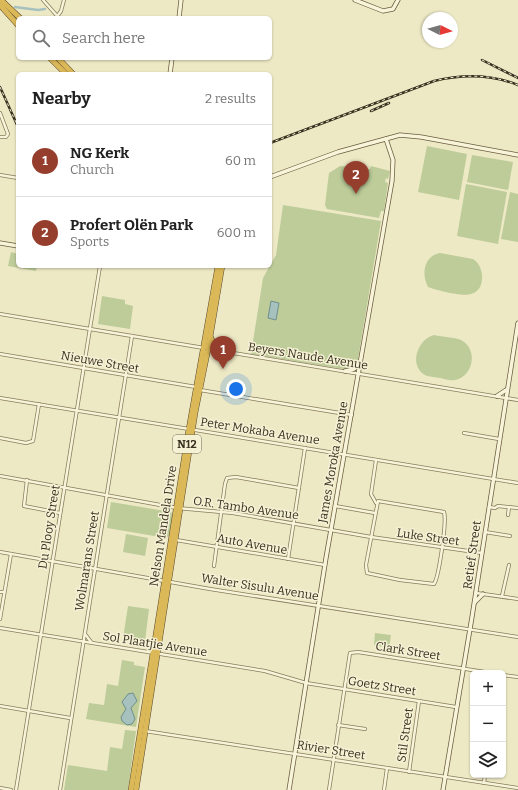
<!DOCTYPE html>
<meta charset="utf-8">
<style>
body{margin:0;font-family:Bitter,serif;background:#f2f2f2;color:#222}
.controls{position:absolute;right:12px;bottom:12px;display:grid;overflow:hidden;border-radius:6px;box-shadow:0 1px 3px #0004}
.controls button{width:36px;height:36px;display:grid;place-items:center;padding:0;border:0;border-bottom:1px solid #e0e0e0;background:#fff;color:#222;font:20px sans-serif}
.compass{position:absolute;left:422px;top:12px;width:36px;height:36px;border-radius:50%;background:#fff;box-shadow:0 1px 3px #0004;rotate:95deg}
.you{position:absolute;left:236px;top:389px;width:14px;height:14px;margin:-10px;border:3px solid #fff;border-radius:50%;background:#1a73e8;box-shadow:0 0 0 6px #1a73e833}
.badge{display:grid;place-items:center;width:26px;height:26px;border-radius:50%;background:#963e2d;color:#fff;font-size:13px;font-weight:700}
.pin{position:absolute;translate:-50% -33px;filter:drop-shadow(0 1px 2px #0008)}
.pin::after{content:'';position:absolute;top:21px;width:14px;height:12px;background:inherit;clip-path:polygon(0 0,100% 0,50% 100%)}
.list{margin:0;padding:0;list-style:none}
h2{display:flex;justify-content:space-between;align-items:center;height:52px;margin:0;padding:0 16px;font-size:17px}
h2 small{font-size:13px;font-weight:400;color:#767676}
.list li{display:grid;grid-template-columns:26px 1fr auto;gap:12px;align-items:center;box-sizing:border-box;height:72px;padding:0 16px;border-top:1px solid #e0e0e0}
.list b{display:block;font-size:15px;white-space:nowrap}
.list p{margin:0;font-size:13px;white-space:nowrap;color:#767676}
.list em{font-size:13px;font-style:normal;color:#767676}
.icon{flex:none;width:22px;height:22px;fill:none;stroke:currentColor;stroke-width:2;stroke-linecap:round;stroke-linejoin:round}
.map{position:relative;flex:none;width:518px;height:790px;overflow:hidden}
.search{position:absolute;background:#fff;box-shadow:0 1px 3px #0004;left:16px;top:16px;width:256px;height:44px;display:flex;align-items:center;gap:10px;box-sizing:border-box;padding:0 14px;border-radius:6px;color:#767676;font-size:15px}
.panel{position:absolute;background:#fff;box-shadow:0 1px 3px #0004;left:16px;top:72px;width:256px;height:196px;border-radius:6px}
.map>svg:first-child{display:block}
.green{fill:#bdcc99}
.water{fill:#a7c1be;stroke:#6e8f8d}
.lines{fill:none;stroke-linecap:round;stroke-linejoin:round}
.canal{stroke:#a7c1be;stroke-width:2.5}
.street-casing{stroke:#887b5c;stroke-width:4}
.secondary-casing{stroke:#6a5c3f;stroke-width:5}
.highway-casing{stroke:#564830;stroke-width:6}
.street{stroke:#f8f4d9;stroke-width:2.5}
.secondary{stroke:#f8f4d9;stroke-width:3.5}
.highway{stroke:#dbb858;stroke-width:5}
.rail-casing{stroke:#39301f;stroke-width:2.5}
.rail{stroke:#f5f1d5;stroke-width:1;stroke-dasharray:3;stroke-linecap:butt}
.labels{text-anchor:middle;stroke-width:3;stroke-linejoin:round;paint-order:stroke}
.shield{fill:#f5f1d5;stroke:#716a56;stroke-width:1}
.shield-label{font-size:11px;font-weight:bold;fill:#39301f}
.street-label{font-size:12px;fill:#39301f;stroke:#f5f1d5}
</style>
<div class="map">
<svg width="518" height="790" viewBox="0 0 518 790">
<rect width="100%" height="100%" fill="#eee9c5"/>
<!-- green -->
<g class="green">
<path d="M427,146L467,154L459,200L418,192Z"/>
<path d="M472,155L513,162L508,190L467,182Z"/>
<path d="M340,166L370,169L371,166L390,171L388,179L386,178L385,182L388,183L384,211H381L379,218L327,209L325,205L329,173Z"/>
<path d="M466,184L507,192L498,244L457,236Z"/>
<path d="M510,192L518,194V242L501,239Z"/>
<path d="M283,205L381,221L356,371L251,354L263,278L276,255Z"/>
<path d="M11,252L18,254V266H37L36,271L8,266Z"/>
<path d="M440,253L473,259C485,266 486,291 471,294C462,297 436,290 428,287C421,274 424,256 440,253Z"/>
<path d="M102,296L125,300V304L133,306L130,329L98,324Z"/>
<path d="M434,335C443,337 454,337 461,340C479,349 473,377 455,380C450,381 445,379 440,378C436,377 429,377 425,375C408,365 418,339 434,335Z"/>
<path d="M111,502L171,512L173,516L170,535L166,538L107,528Z"/>
<path d="M126,534L148,538L145,556L123,552Z"/>
<path d="M128,606L149,609L145,641L123,638Z"/>
<path d="M375,633L391,635L389,648L374,645Z"/>
<path d="M122,660L134,662V665L145,667L136,727L86,719L89,703L104,705L107,684L118,686Z"/>
<path d="M125,730L136,731L128,790H64L68,765L107,771L110,747L122,749Z"/>
</g>
<!-- water -->
<g class="water">
<path d="M271,301L279,303L276,320L268,318Z"/>
<path d="M133,693L137,701L131,708L135,719L132,724L127,725L122,721L121,717L126,709L122,702L128,694Z"/>
</g>
<g class="lines">
<!-- canal -->
<path class="canal" d="M15,7L38,10L45,9"/>
<!-- street casing -->
<g class="street-casing">
<g id="street">
<path d="M43,0L59,18"/>
<path d="M56,18L61,11L64,0"/>
<path d="M0,113L8,134L6,137H0"/>
<path d="M0,175L18,178"/>
<path d="M0,314L204,348"/>
<path d="M209,349L518,400"/>
<path d="M0,354L196,387"/>
<path d="M200,390L352,415"/>
<path d="M0,398L518,483"/>
<path d="M464,433L499,439"/>
<path d="M0,438L26,443L33,441L39,404"/>
<path d="M376,460L371,494L376,503"/>
<path d="M0,476L177,508L233,513L371,537L482,553"/>
<path d="M27,480L24,506L60,513"/>
<path d="M378,501L444,512C447,521 439,577 434,584L400,580L367,573L366,565Z"/>
<path d="M335,506L375,513"/>
<path d="M489,507L495,508L498,506L518,508"/>
<path d="M508,515L509,507"/>
<path d="M485,532L510,536"/>
<path d="M176,540L325,565"/>
<path d="M0,552L210,589L518,637"/>
<path d="M288,559L305,448"/>
<path d="M214,566L225,484L227,478L236,477L299,488"/>
<path d="M0,592H4"/>
<path d="M476,593L518,599"/>
<path d="M502,596L509,565"/>
<path d="M0,619L11,554"/>
<path d="M0,628L265,671L306,683L456,707"/>
<path d="M85,634L91,642"/>
<path d="M503,675L518,677"/>
<path d="M0,706L70,718"/>
<path d="M338,725L365,729"/>
<path d="M145,731L518,788"/>
<path d="M409,772L419,701"/>
<path d="M484,783L485,775"/>
<path d="M0,788L11,790"/>
<path d="M16,790L100,266"/>
<path d="M60,790L132,336"/>
<path d="M329,790L350,653L358,652L491,673"/>
<path d="M384,790L387,768"/>
</g>
</g>
<!-- secondary casing -->
<g class="secondary-casing">
<g id="secondary">
<path d="M355,0L383,11L393,9L398,0"/>
<path d="M179,18L181,0"/>
<path d="M170,74L172,58"/>
<path d="M270,177L338,152L400,135L421,137L518,155"/>
<path d="M0,243L18,246"/>
<path d="M345,371L354,369L360,362"/>
<path d="M497,396L506,390"/>
<path d="M475,602L483,594"/>
<path d="M289,790L326,558L392,181L393,160L386,139"/>
<path d="M443,790L472,617L518,323"/>
</g>
</g>
<!-- highway casing -->
<g class="highway-casing">
<g id="highway">
<path d="M1,0L20,18"/>
<path d="M0,5L18,25"/>
<path d="M50,58L66,74"/>
<path d="M58,58L73,74"/>
<path d="M211,338L214,345L222,351"/>
<path d="M131,790L189,429L218,266"/>
<path d="M136,790L195,413L208,349L222,266"/>
</g>
</g>
<!-- street -->
<use href="#street" class="street"/>
<!-- secondary -->
<use href="#secondary" class="secondary"/>
<!-- highway -->
<use href="#highway" class="highway"/>
<!-- rail casing -->
<g class="rail-casing">
<g id="rail">
<path d="M482,60L518,78"/>
<path d="M0,87L18,127"/>
<path d="M371,111L389,103"/>
<path d="M270,143L434,81C463,74 490,74 518,85"/>
</g>
</g>
<!-- rail -->
<use href="#rail" class="rail"/>
</g>
<g class="labels">
<!-- shield labels -->
<rect class="shield" x="173" y="435" width="28" height="18" rx="3"/>
<g class="shield-label">
<text x="187" y="448">N12</text>
</g>
<!-- street labels -->
<g class="street-label">
<text transform="translate(308 356) rotate(9)" y="4">Beyers Naude Avenue</text>
<text transform="translate(100 362) rotate(10)" y="4">Nieuwe Street</text>
<text transform="translate(260 431) rotate(9)" y="4">Peter Mokaba Avenue</text>
<text transform="translate(333 462) rotate(-80)" y="4">James Moroka Avenue</text>
<text transform="translate(246 508) rotate(8)" y="4">O.R. Tambo Avenue</text>
<text transform="translate(163 526) rotate(-81)" y="4">Nelson Mandela Drive</text>
<text transform="translate(49 527) rotate(-81)" y="4">Du Plooy Street</text>
<text transform="translate(428 537) rotate(8)" y="4">Luke Street</text>
<text transform="translate(252 544) rotate(10)" y="4">Auto Avenue</text>
<text transform="translate(472 555) rotate(-82)" y="4">Retief Street</text>
<text transform="translate(87 561) rotate(-81)" y="4">Wolmarans Street</text>
<text transform="translate(260 587) rotate(9)" y="4">Walter Sisulu Avenue</text>
<text transform="translate(155 644) rotate(9)" y="4">Sol Plaatjie Avenue</text>
<text transform="translate(408 651) rotate(9)" y="4">Clark Street</text>
<text transform="translate(382 686) rotate(9)" y="4">Goetz Street</text>
<text transform="translate(405 735) rotate(-82)" y="4">Stil Street</text>
<text transform="translate(331 750) rotate(9)" y="4">Rivier Street</text>
</g>
</g>
</svg>
<div class="controls">
<button>+</button>
<button>−</button>
<button><svg class="icon" aria-label="layers" viewBox="0 0 24 24"><path d="M12 4l9 5-9 5-9-5zM3 14l9 5 9-5"/></svg></button>
</div>
<svg class="compass" viewBox="-18 -18 36 36"><path d="M0-13l5 13h-10z" fill="#e53935"/><path d="M0 13l5-13h-10z" fill="#767676"/></svg>
<div class="you"></div>
<div class="pin badge" style="left:223px;top:369px">1</div>
<div class="pin badge" style="left:356px;top:194px">2</div>
<div class="search"><svg class="icon" aria-label="search" viewBox="0 0 24 24"><circle cx="10" cy="10" r="6"/><path d="M15 15l6 6"/></svg>Search here</div>
<section class="panel">
<h2>Nearby<small>2 results</small></h2>
<ul class="list">
<li><span class="badge">1</span><div><b>NG Kerk</b><p>Church</p></div><em>60 m</em></li>
<li><span class="badge">2</span><div><b>Profert Olën Park</b><p>Sports</p></div><em>600 m</em></li>
</ul>
</section>
</div>
